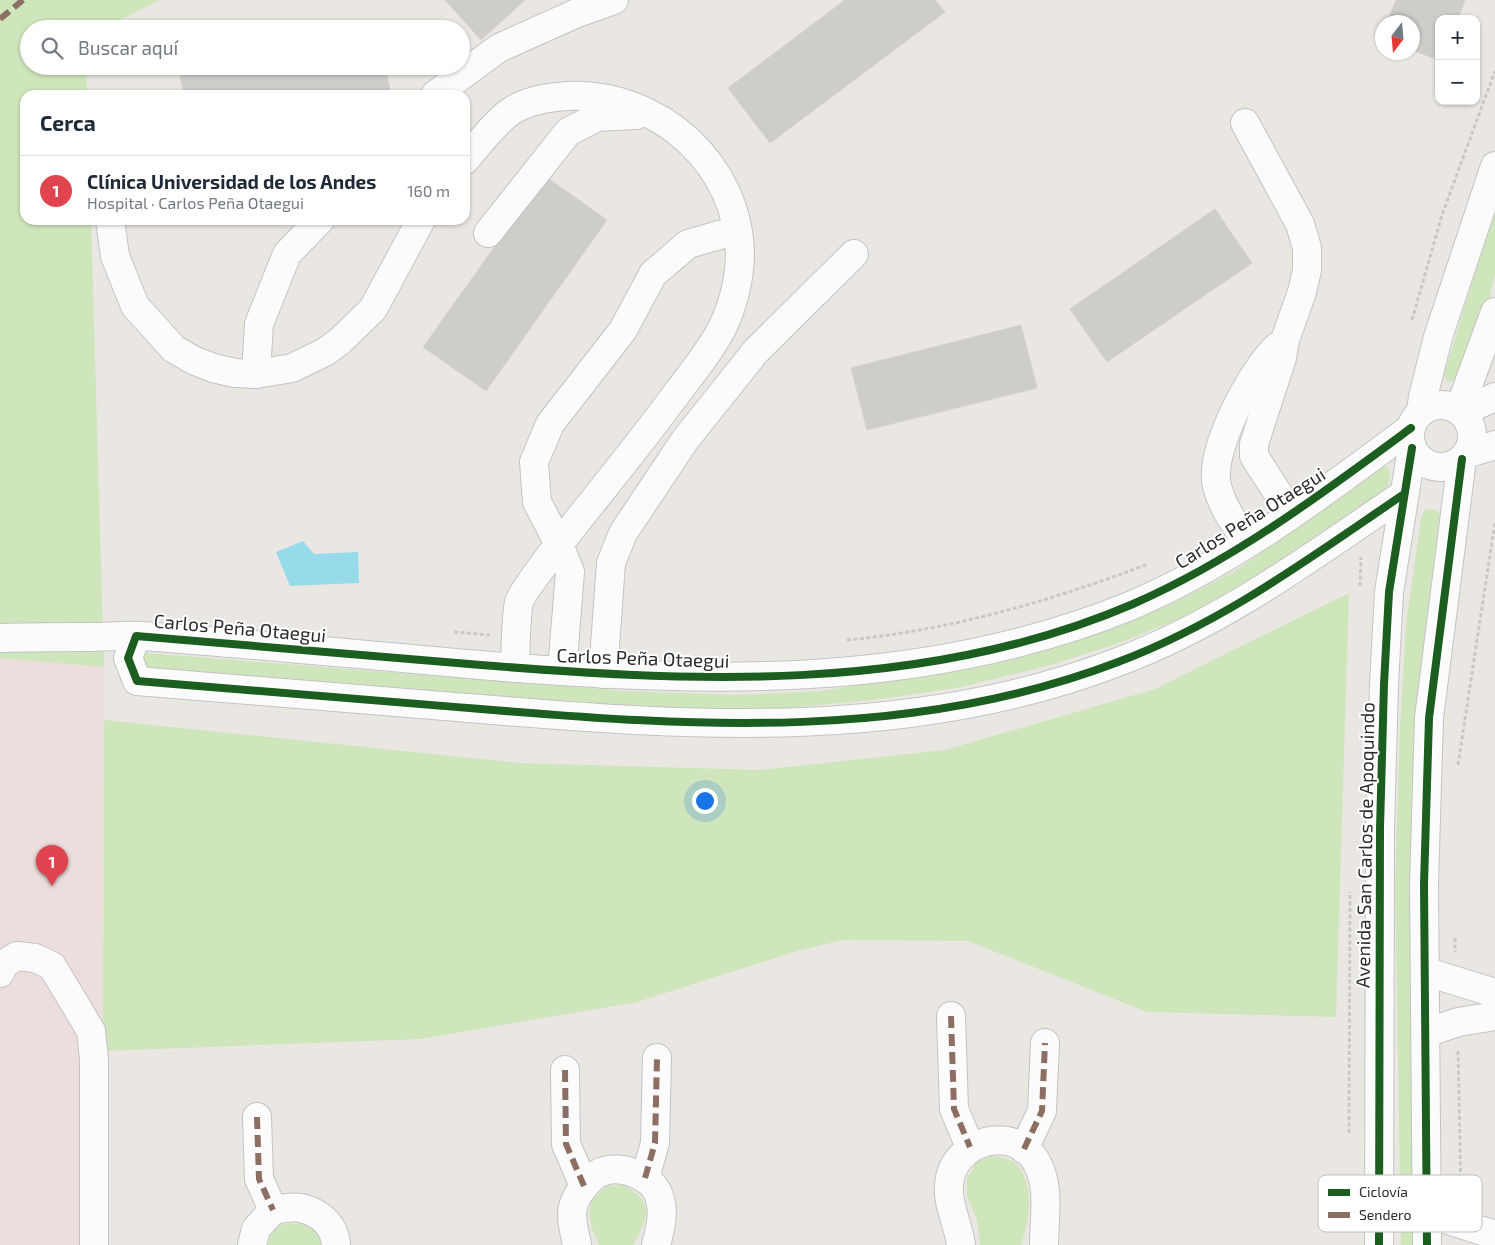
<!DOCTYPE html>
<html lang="es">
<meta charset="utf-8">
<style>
body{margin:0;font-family:"Exo 2",sans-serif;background:#f2f2f3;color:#1f2937}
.controls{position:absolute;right:15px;top:15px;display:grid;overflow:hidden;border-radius:10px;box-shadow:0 1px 4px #0004}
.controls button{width:45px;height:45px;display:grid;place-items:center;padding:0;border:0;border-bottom:1px solid #e0e1e3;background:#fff;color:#1f2937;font:25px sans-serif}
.compass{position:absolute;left:1375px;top:15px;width:45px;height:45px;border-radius:50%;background:#fff;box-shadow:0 1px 4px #0004;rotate:196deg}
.you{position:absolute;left:704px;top:800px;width:18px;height:18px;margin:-12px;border:4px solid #fff;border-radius:50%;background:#1a73e8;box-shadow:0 0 0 8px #1a73e833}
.badge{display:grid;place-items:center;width:32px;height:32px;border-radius:50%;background:#0b8043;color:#fff;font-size:16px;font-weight:700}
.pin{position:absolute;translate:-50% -41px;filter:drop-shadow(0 1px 2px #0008)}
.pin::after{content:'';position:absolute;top:26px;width:18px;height:15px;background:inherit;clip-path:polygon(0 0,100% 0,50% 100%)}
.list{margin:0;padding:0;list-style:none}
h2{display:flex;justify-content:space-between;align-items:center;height:65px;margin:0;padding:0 20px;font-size:21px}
h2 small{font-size:16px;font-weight:400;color:#747a83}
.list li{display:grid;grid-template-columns:32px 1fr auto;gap:15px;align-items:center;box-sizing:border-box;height:70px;padding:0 20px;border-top:1px solid #e0e1e3}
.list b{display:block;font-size:19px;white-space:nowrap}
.list p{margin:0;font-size:16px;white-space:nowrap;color:#747a83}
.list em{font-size:16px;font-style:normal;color:#747a83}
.icon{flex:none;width:28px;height:28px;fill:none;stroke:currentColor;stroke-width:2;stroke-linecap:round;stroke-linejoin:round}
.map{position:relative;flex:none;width:1495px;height:1245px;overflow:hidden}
.search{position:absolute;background:#fff;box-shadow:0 1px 4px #0004;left:20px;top:20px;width:450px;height:55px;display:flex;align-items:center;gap:12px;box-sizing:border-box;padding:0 18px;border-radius:28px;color:#747a83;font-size:19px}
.panel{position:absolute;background:#fff;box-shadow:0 1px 4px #0004;left:20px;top:90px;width:450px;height:135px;border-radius:15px}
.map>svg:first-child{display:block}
.medical{fill:#ecdedd}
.green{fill:#cfe5bc}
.water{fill:#97dbea}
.building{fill:#cfcdc9;stroke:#d5d2ce}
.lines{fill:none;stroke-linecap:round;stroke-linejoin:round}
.minor-casing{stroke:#c4c3c3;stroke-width:30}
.path{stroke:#c8c8c7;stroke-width:3;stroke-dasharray:4 2.5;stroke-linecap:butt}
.minor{stroke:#fcfbfb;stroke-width:28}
.quiet{stroke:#8d6e63;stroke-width:6;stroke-dasharray:12 6;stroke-linecap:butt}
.cycleway-casing{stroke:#fff;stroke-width:11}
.cycleway{stroke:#1b5e20;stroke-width:8}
.labels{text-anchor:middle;stroke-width:4;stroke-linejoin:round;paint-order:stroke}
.street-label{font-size:19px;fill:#2c2c2c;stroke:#fff}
.key{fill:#fff;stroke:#c0c0c0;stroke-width:1}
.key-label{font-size:14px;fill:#2c2c2c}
</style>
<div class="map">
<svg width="1495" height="1245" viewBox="0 0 1495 1245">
<rect width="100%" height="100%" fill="#eae7e2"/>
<!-- medical -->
<path class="medical" d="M0,658L104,667L103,1051L106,1245H0Z"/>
<!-- green -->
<g class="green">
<path d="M0,0H160L102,29H29V66H86L87,95H25V220H91L104,667L0,658Z"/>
<path d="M1495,207V274L1482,331L1464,378L1448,382L1444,375Z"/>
<path d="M1379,465L1389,468L1390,480L1383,496L1237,589L1184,617L1119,643L1051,665L961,687L882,699L735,713L606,708L147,670L141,657L146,653L626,691L736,695L822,691L1012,658L1100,631L1165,607L1234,572L1284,537Z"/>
<path d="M1425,509L1435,510L1443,516L1416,714L1411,807L1414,1245H1401L1395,886L1400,727L1406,624L1421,519Z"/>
<path d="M1349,593L1336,1017L1147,1012L968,941L843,940L797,951L637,1002L421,1039L103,1051L104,720L520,763L760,770L945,750L1155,689Z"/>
<path d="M990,1156C999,1157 1012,1158 1018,1166C1035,1188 1029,1222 1021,1245H980L977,1220L967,1197V1178L976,1163Z"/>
<path d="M623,1185C655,1201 649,1218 633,1245H599L592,1229L589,1213L592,1200L606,1186Z"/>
<path d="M304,1223L321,1235L322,1245H266L268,1235L283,1224Z"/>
</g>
<!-- water -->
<path class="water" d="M303,541L314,554L358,552L359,583L290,586L276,552Z"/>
<!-- building -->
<g class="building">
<path d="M445,0H525L481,40Z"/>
<path d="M845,0H935L945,12L770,143L728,88Z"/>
<path d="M1396,0H1465L1458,19H1439V60L1412,50V22H1387Z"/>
<path d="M227,66H385L391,95H184L180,75Z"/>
<path d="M545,176L607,220L486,391L423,347Z"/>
<path d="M1215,209L1252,263L1107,362L1070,309Z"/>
<path d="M1021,325L1037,388L867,430L851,368Z"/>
</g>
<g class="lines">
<!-- minor casing -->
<g class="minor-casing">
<g id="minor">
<path d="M435,95L499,48L577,13L614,0"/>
<path d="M1245,123L1300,224L1307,248V270L1302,292L1285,340L1282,358L1254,444V456L1291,514"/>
<path d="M465,160C476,147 500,117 513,110C529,100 551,97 568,96C658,92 740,164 740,257C739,282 732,310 720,332C708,354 692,373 677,393C642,441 604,487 567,534C558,545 522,592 519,602C515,623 516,647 515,668"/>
<path d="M110,220L115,256L135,306L174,349L193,360L213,368L235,373L256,374L292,368L325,352L340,341L373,309L421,220"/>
<path d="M488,233L568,132L597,117L636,115"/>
<path d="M256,374L259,324L287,254L320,220"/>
<circle cx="1441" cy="436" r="31"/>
<path d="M1459,410L1495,312"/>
<path d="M1421,411L1423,397L1438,337L1495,166"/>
<path d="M1461,412L1495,397"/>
<path d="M1466,454L1495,445"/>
<path d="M1248,543C1236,526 1222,507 1217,486C1208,451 1253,368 1278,346"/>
<path d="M136,636L128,658L137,681C251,690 366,700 481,709C696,727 912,741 1118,662C1224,622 1311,557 1404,494"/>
<path d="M0,638C30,637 59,637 89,637C106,637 124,635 141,636C254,644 367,655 480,665C700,683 921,691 1130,606C1232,563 1322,494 1411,428"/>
<path d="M562,671L570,572L559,544L537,502L534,462L550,424L623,330L653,274L688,244L737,230"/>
<path d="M603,674L611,563L623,533L685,440L756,351L854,254"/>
<path d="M1427,972L1495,993"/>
<path d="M0,973L4,964L17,956L35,958L52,966L91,1031L94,1059V1245"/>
<path d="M951,1016L954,1109L970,1147"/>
<path d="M1426,1033L1458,1022L1495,1016"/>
<path d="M565,1070L566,1144L584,1186"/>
<path d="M257,1117L259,1179L273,1210"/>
<path d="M1024,1149L1042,1111L1045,1043"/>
<path d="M645,1178L655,1143L657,1058"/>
<path d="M1426,1213L1495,1235"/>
<path d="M252,1245L256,1229L273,1210C281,1209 293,1206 301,1208C319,1212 335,1225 336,1245"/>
<path d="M577,1245C575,1234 570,1218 573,1207C576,1195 588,1178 601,1172C620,1164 653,1176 659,1196C665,1212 660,1230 656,1245"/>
<path d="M961,1245C959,1226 947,1205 949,1185C952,1139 1017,1122 1038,1165C1050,1188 1044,1220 1044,1245"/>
<path d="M1379,1245L1380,828L1384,684L1389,592L1412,448"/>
<path d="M1427,1245L1424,884L1429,718L1462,459"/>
</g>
</g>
<!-- path -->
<g class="path">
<path d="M1412,320L1442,215L1495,71"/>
<path d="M1360,586L1361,557"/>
<path d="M454,632L490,635"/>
<path d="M847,640C951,630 1051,601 1148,564"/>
<path d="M1458,765L1495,522"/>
<path d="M1455,938V952"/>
<path d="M1458,1051L1461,1194"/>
<path d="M1349,1133L1350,892"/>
</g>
<!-- minor -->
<use href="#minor" class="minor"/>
<!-- quiet -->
<g class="quiet">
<path d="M0,19L23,0"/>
<path d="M951,1016L954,1109L970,1147"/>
<path d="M565,1070L566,1144L584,1186"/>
<path d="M257,1117L259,1179L273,1210"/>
<path d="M1024,1149L1042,1111L1045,1043"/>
<path d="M645,1178L655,1143L657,1058"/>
</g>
<!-- cycleway casing -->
<g class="cycleway-casing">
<g id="cycleway">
<path d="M1404,494C1311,557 1224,622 1118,662C912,741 696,727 481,709C366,700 251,690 137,681L128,658L136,636C243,645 350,654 457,663C683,682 920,696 1133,604C1234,560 1323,493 1411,428"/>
<path d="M1379,1245L1380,828L1384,684L1389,592L1412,448"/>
<path d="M1427,1245L1424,884L1429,718L1462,459"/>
</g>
</g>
<!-- cycleway -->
<use href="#cycleway" class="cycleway"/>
</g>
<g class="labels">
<!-- street labels -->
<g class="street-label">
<text transform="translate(1250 518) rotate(-32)" y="7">Carlos Peña Otaegui</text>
<text transform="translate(240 628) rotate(5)" y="7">Carlos Peña Otaegui</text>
<text transform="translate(643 658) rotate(2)" y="7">Carlos Peña Otaegui</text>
<text transform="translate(1365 845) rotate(-89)" y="7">Avenida San Carlos de Apoquindo</text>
</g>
</g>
<!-- legend -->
<rect x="1318" y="1175" width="164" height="57" rx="8" class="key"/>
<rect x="1328" y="1189" width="22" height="7" fill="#1b5e20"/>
<rect x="1328" y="1212" width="22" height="6" fill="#8d6e63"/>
<g class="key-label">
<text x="1359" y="1197">Ciclovía</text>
<text x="1359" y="1220">Sendero</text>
</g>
</svg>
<div class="controls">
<button>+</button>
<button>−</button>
</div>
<svg class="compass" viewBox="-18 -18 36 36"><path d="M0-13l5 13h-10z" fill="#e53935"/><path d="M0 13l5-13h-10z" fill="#747a83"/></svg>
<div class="you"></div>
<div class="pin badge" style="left:52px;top:886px;background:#e0444e">1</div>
<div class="search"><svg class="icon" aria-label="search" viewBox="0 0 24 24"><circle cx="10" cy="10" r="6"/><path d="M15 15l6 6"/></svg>Buscar aquí</div>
<section class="panel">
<h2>Cerca<small></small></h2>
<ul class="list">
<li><span class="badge" style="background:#e0444e">1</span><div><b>Clínica Universidad de los Andes</b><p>Hospital · Carlos Peña Otaegui</p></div><em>160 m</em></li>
</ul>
</section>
</div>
